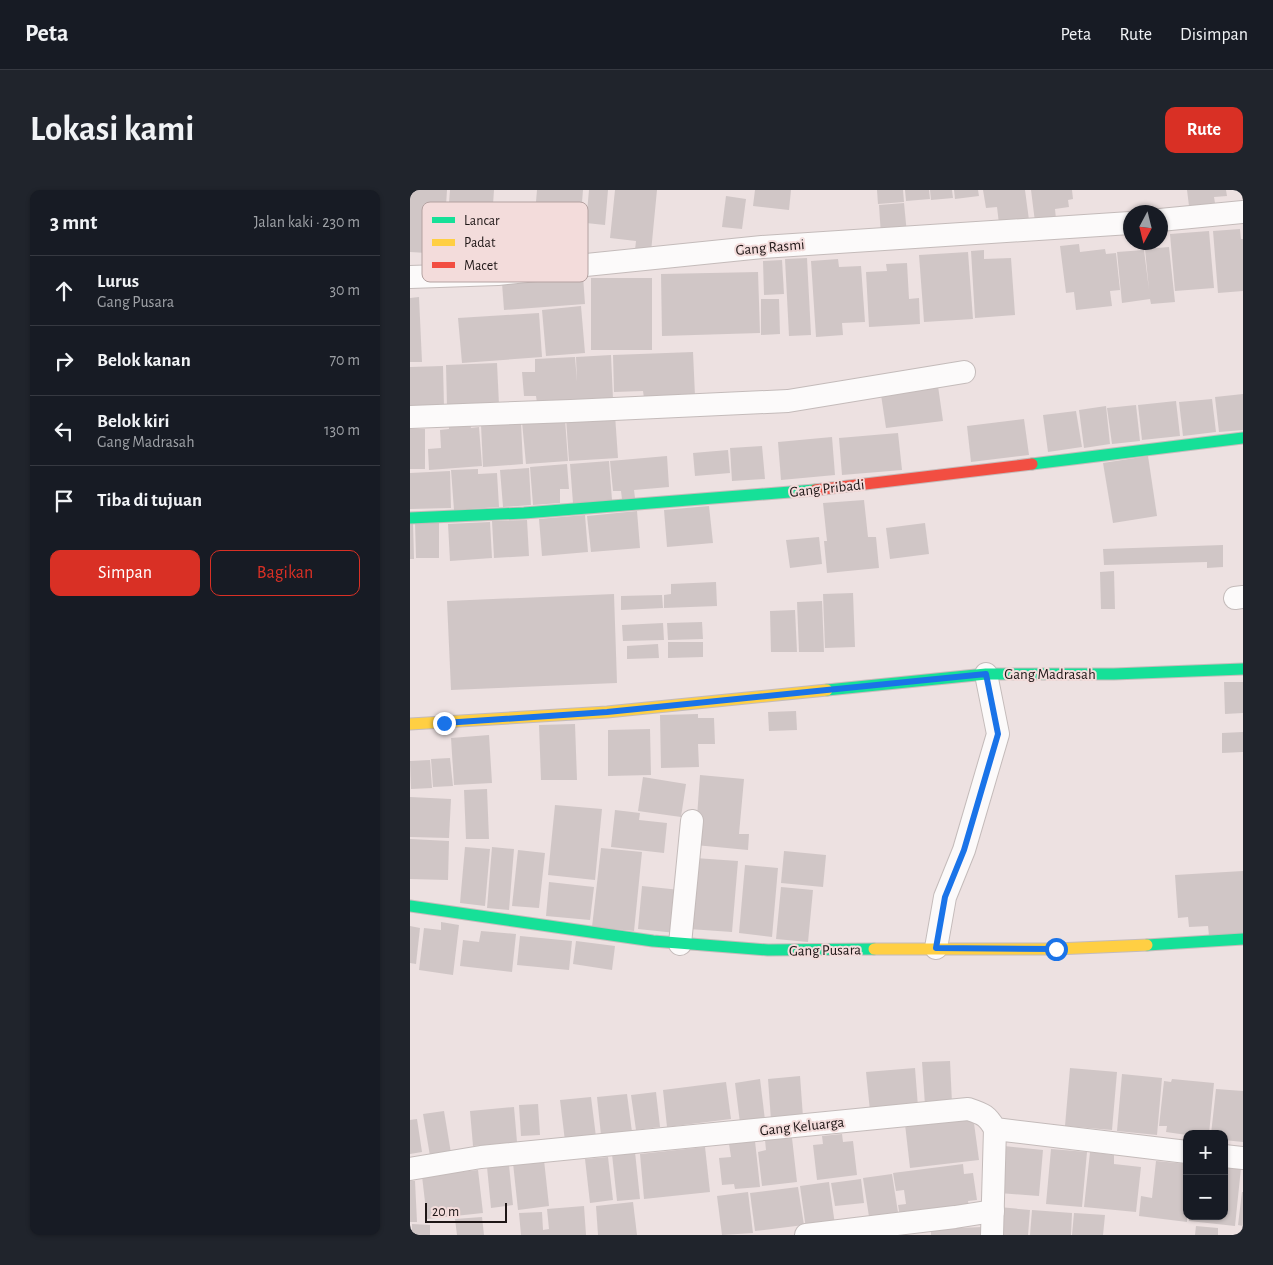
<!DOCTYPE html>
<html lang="id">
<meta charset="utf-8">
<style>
body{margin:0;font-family:"Alegreya Sans",sans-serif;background:#20242c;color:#f1f3f6}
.controls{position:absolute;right:15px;bottom:15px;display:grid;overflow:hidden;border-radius:10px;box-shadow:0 1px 4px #0004}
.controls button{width:45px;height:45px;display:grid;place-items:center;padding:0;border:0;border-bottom:1px solid #363941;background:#171b24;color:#f1f3f6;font:25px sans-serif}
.compass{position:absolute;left:713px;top:15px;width:45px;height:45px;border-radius:50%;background:#171b24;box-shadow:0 1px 4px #0004;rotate:187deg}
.scale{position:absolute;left:15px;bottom:12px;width:82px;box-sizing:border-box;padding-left:5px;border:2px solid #1e1616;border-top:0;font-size:14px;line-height:18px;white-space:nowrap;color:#1e1616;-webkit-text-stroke:4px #f3dcdb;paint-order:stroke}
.stop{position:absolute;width:15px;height:15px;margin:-11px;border:4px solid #1a73e8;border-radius:50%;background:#fff}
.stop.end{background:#1a73e8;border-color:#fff;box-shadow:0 1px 5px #0008}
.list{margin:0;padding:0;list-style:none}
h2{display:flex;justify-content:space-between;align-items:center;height:65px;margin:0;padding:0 20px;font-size:21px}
h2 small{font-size:16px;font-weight:400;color:#9ea1a6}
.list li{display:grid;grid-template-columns:32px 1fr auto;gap:15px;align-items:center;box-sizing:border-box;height:70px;padding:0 20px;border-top:1px solid #363941}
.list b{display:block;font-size:19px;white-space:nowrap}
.list p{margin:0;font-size:16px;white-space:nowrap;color:#9ea1a6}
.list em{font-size:16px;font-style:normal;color:#9ea1a6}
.actions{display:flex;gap:10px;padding:15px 20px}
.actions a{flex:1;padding:11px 0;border:1px solid #d93025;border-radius:10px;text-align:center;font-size:18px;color:#d93025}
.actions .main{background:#d93025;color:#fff}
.icon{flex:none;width:28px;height:28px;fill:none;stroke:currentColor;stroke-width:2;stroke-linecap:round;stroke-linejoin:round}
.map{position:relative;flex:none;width:833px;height:1045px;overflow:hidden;border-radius:10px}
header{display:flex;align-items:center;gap:30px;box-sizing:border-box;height:70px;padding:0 25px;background:#171b24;border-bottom:1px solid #363941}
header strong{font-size:24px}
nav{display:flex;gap:28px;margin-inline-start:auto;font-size:18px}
.intro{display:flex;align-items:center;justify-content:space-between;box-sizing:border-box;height:120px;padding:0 30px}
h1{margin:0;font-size:35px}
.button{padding:12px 22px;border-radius:10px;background:#d93025;color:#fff;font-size:18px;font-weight:700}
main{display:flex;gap:30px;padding:0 30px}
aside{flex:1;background:#171b24;border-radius:10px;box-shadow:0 1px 4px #0004}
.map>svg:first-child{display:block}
.building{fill:#d0c6c6}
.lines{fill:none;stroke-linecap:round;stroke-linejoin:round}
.street-casing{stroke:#c4bbba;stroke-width:24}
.fast-casing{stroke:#c4bbba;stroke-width:13}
.slow-casing{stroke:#c4bbba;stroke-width:13}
.jam-casing{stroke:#c4bbba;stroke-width:13}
.street{stroke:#fcfafa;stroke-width:22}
.fast{stroke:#16e098;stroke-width:11}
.slow{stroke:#ffcf43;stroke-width:11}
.jam{stroke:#f24e42;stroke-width:11}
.route{stroke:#1a73e8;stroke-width:6}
.labels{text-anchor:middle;stroke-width:4;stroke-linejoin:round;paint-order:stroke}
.street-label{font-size:15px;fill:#1e1616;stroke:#f3dcdb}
.key{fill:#f3dcdb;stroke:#b3a1a0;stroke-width:1}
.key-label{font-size:14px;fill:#1e1616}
</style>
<header>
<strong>Peta</strong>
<nav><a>Peta</a><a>Rute</a><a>Disimpan</a></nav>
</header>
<div class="intro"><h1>Lokasi kami</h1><a class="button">Rute</a></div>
<main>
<aside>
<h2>3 mnt<small>Jalan kaki · 230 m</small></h2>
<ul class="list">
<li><svg class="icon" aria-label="ahead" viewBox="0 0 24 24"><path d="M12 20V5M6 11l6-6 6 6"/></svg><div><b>Lurus</b><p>Gang Pusara</p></div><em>30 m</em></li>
<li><svg class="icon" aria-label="right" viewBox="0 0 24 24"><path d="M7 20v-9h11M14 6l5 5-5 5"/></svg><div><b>Belok kanan</b></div><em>70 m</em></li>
<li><svg class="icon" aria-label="left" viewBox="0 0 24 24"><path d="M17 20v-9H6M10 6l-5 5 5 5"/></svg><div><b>Belok kiri</b><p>Gang Madrasah</p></div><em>130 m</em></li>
<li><svg class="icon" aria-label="arrive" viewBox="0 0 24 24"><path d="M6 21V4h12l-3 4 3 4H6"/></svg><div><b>Tiba di tujuan</b></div></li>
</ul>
<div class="actions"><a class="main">Simpan</a><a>Bagikan</a></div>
</aside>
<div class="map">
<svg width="833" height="1045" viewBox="0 0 833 1045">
<rect width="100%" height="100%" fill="#ede1e1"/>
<!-- building -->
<g class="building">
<path d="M0,0H37L33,64L0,62Z"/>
<path d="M40,0H84L79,73L65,72L66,55L53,54V42H48L47,54L36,53Z"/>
<path d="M127,0H173L169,50L123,47Z"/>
<path d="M179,0H198L195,35L176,33Z"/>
<path d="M205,0H247L241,62L225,60L226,51L200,48Z"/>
<path d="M345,0H381L379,20L343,16Z"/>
<path d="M467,0H493L494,12L468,14Z"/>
<path d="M495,0H519L520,9L496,11Z"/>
<path d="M520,0H542L543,8L521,10Z"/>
<path d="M544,0H568L569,6L545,9Z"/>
<path d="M573,0H615L619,30L589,34L587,17L576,18Z"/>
<path d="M621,0H662L663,9L658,10L659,17L645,19L646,29L625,32Z"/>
<path d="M777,0H816L817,6L804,7L805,13L779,16Z"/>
<path d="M316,6L336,9L332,39L312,37Z"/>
<path d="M494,13L497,44L471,46L469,15Z"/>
<path d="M830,39L831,49H833V101L808,103L803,41Z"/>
<path d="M799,41L804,98L765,101L760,44Z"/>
<path d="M669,54L670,62L695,59L696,64L706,63L710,100L700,101L702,116L666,120L664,102L656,103L650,56Z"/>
<path d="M759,57L765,112L741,114L740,109L712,113L707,62L734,60L739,100L735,59Z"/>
<path d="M574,60V69L601,68L605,125L565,128L561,61Z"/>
<path d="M558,62L563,129L514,132L509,65Z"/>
<path d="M397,68L401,145L379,146L375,69Z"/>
<path d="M428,69L429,77L451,76L455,132L432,133L433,145L406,147L401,71Z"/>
<path d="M372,70L374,104L354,105L353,71Z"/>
<path d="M497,73L499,109L509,108L510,134L459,137L456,82L477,81L476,74Z"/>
<path d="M348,82L350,143L252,146L251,84Z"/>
<path d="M173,86L175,114L94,120L92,93Z"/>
<rect x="181" y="88" width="61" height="72"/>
<path d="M9,107L12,172H0V108Z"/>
<path d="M351,109H369L370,144L351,145Z"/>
<path d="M171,116L175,163L136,166L132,120Z"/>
<path d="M129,123L132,167L52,173L48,128Z"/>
<path d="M283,162L285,206L234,208L233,201L204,202L203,165Z"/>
<path d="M201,165L203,209L127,213L126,206H114L112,182H125V169L165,167L167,192L166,167Z"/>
<path d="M87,173L89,215L37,216L36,175Z"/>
<path d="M33,176L34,217L0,218V177Z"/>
<path d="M528,196L533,231L476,238L470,198Z"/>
<path d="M833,204V240L809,242L805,207Z"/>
<path d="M802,209L806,242L773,246L769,212Z"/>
<path d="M766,211L770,246L732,250L728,215Z"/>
<path d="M726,215L730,251L702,254L697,218Z"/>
<path d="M696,216L700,254L674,258L669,220Z"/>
<path d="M666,221L672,257L638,262L633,225Z"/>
<path d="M205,225L208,268L159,271L156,228Z"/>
<path d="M155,229L158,271L116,274L112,232Z"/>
<path d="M614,229L619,265L561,272L557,236Z"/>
<path d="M60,232L61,238L69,237L72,276L19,280L18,259L31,258L30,240L39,239V233Z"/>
<path d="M111,233L113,274L73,277L71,235Z"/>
<rect x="0" y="239" width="15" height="40"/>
<path d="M488,243L492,280L432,285L429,248Z"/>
<path d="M422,247L425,285L371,290L368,252Z"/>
<path d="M352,256L355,289L322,291L320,258Z"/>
<path d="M318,260L320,283L285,286L283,263Z"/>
<path d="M257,266L259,297L224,300L225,308L212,309L211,301H203L200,271Z"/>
<path d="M738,266L747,326L703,333L693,273Z"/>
<path d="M199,271L202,310L163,313L160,274Z"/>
<path d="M157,274L159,299H150V313L123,315L120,277Z"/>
<path d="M119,278L121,315L93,317L90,280Z"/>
<path d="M68,279V284L87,283L89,317L44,320L41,280Z"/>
<path d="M40,281L41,318L0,319V283Z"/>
<path d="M454,310L458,347H466L469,378L417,383L414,351H417L413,313Z"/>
<path d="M299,316L303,353L257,357L254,320Z"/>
<path d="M227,321L230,358L181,362L177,326Z"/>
<path d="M175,325L178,362L132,366L129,329Z"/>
<path d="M117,330L119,366L84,368L82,331Z"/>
<path d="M0,332H3L4,369H0Z"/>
<path d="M5,332H29V368H6Z"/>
<path d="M80,332L82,368L40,371L38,334Z"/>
<path d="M515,333L519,364L480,369L476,338Z"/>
<path d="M409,347L412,374L380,378L376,350Z"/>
<path d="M813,355V377L797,378V372L694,375L693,359Z"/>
<path d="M704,381L705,419H691L690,382Z"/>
<path d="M306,392L307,416L254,418V405L261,404V394Z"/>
<path d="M443,403L445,457L415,458L413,404Z"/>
<path d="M204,404L207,493L41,500L37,411Z"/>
<path d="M252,405L253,418L211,420V406Z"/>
<path d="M412,411L414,462H389L387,412Z"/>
<path d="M385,420L387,462H361L360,421Z"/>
<path d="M292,432L293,449L258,450L257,433Z"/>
<path d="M253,433L254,450L213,451L212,435Z"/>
<path d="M258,452H293V467L258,468Z"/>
<path d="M248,454L249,468L217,469V456Z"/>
<path d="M814,492H833V523L815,524Z"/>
<path d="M386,521L387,540L359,541L358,522Z"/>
<path d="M288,524V528H304L305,554H288L289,577L251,578L250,525Z"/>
<path d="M165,534L167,590H131L129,535Z"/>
<path d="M240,539L241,585L198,586V540Z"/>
<path d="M833,542V562L812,563V543Z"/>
<path d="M79,545L82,593L44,595L41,548Z"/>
<path d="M40,568L43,596L23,597L21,569Z"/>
<path d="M20,570L22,598L1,599L0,571Z"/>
<path d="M290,585L334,589L329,644H339L338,660L285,655Z"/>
<path d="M233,587L276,594L271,627L228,621Z"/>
<path d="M77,599L79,649H56L54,600Z"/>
<path d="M0,607L41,609L39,648L0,647Z"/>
<path d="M145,615L192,619L185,690L138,685Z"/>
<path d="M205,620L230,623L229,630L257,633L254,663L201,657Z"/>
<path d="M0,649L39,651L38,690L0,689Z"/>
<path d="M55,657L80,659L75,716L50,713Z"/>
<path d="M82,657L104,659L99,720L77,718Z"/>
<path d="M191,658L232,662L224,741L182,737Z"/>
<path d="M108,660L135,663L129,718L102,716Z"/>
<path d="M374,661L416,665L413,697L371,693Z"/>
<path d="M285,668L328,671L322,742L279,739Z"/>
<path d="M335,675L368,678L362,747L329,743Z"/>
<path d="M833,681V743L799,746L798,736L779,737L778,727L768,728L765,685Z"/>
<path d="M139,692L184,697L180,730L136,726Z"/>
<path d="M232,696L270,700L266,743L228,739Z"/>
<path d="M371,697L403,700L398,752L366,749Z"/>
<path d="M31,732L49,735L43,785L9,780L14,738L31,740Z"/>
<path d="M0,736L10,738L6,774L0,773Z"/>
<path d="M71,741L106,744L102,782L50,776L53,750L69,752Z"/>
<path d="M110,746L162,751L159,780L107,775Z"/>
<path d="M166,751L205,756L202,780L163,774Z"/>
<path d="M540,871L542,913L515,915L512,872Z"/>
<path d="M505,878L508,917L460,921L456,882Z"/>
<path d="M660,878L707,882L702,940L655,936Z"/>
<path d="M712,884L752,888L747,945L707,941Z"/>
<path d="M390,886L393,927L361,930L358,889Z"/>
<path d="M350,889L355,930L330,933L325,893Z"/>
<path d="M762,889L804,893L799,944L777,945L756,942L757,936H749L754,891L761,892Z"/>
<path d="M316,892L321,929L257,937L253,900Z"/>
<path d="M806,899L833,901V952L814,950V944H801Z"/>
<path d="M246,902L250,937L226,940L221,905Z"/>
<path d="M217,904L222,942L191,945L187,907Z"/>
<path d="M181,907L186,947L155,951L150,910Z"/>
<path d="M128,914L130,945L111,946L109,915Z"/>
<path d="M104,917L107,952L63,956L60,921Z"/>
<path d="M34,921L42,969L21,972L13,924Z"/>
<path d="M563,926L569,970L500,978L495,934Z"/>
<path d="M7,929L12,962L0,964V930Z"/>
<path d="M432,944L433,952L443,951L447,985L407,990L403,955L413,954L412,946Z"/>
<path d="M382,948L387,992L352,996L348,962L356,960L355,950Z"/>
<path d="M345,951L350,997L325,999L324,994L312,995L309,968L321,967L319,954Z"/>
<path d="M594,956L633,960L629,1006L589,1003Z"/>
<path d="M295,957L300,1002L234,1009L230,964Z"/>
<path d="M641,959L677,962L672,1017L636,1014Z"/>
<path d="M225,962L230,1009L207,1011L202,964Z"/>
<path d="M680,962L704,965V974L731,977L726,1022L674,1017Z"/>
<path d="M198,967L203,1010L180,1013L175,969Z"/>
<path d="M134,970L139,1016L108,1020L103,973Z"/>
<path d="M746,971L777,974V1032L729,1026L731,1006L742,1008Z"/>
<path d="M553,974L554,984L563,983L567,1010L558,1011L560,1022L491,1031L488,1015L496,1014L494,1000L486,1001L483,983Z"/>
<path d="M99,975L103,1015L81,1018L77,977Z"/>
<path d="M814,976L831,978L825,1036L779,1031V1026H814Z"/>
<path d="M68,980L73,1023L17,1029L12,986Z"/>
<path d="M482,984L489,1029L460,1033L453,988Z"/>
<path d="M451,989L454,1013L425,1016L421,993Z"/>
<path d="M0,991H5L7,1032H0Z"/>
<path d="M419,992L425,1035L396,1039L390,996Z"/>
<path d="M388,997L394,1035L345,1041L340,1003Z"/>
<path d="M338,1002L343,1043L312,1045L307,1006Z"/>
<path d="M832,1002H833V1036L828,1035Z"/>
<path d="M223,1012L227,1045H188L186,1016Z"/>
<path d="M174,1016L176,1045H111L109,1023L132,1022L133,1040L139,1039L137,1019Z"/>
<path d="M589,1017L620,1020L618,1045H587Z"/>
<path d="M622,1020L662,1023L661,1045H620Z"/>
<path d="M664,1023L695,1025L693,1045H662Z"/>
<path d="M72,1027L74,1045H47L45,1029Z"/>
<path d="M2,1034L20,1035V1045H2Z"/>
<path d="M786,1036L808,1038V1045H785Z"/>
<path d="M573,1037V1045H521V1039Z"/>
</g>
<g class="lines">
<!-- street casing -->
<g class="street-casing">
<g id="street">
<path d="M750,30L833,22"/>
<path d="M0,87L88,84L352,57L720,33"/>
<path d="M0,227L161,221L378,211L554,182"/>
<path d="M825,408L833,407"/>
<path d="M270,754L282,631"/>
<path d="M526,758L535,707L554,660L588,544L576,484"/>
<path d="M814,966L833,968"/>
<path d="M0,979L71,967L558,919C573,924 577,925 585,939L777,962"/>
<path d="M396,1045L545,1027L583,1021"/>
<path d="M582,1045L585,939"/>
</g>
</g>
<!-- fast casing -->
<g class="fast-casing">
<g id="fast">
<path d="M622,274L833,248"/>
<path d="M0,328L114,323L405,300"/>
<path d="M417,500L576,484H704L833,479"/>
<path d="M0,716L243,751L358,760L464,759"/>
<path d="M737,755L833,749"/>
</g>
</g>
<!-- slow casing -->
<g class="slow-casing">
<g id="slow">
<path d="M0,534L197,522L417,500"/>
<path d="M464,759H646L737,755"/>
</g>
</g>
<!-- jam casing -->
<g class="jam-casing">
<path id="jam" d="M405,300L622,274"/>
</g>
<!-- street -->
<use href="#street" class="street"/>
<!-- fast -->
<use href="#fast" class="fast"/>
<!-- slow -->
<use href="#slow" class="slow"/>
<!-- jam -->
<use href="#jam" class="jam"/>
</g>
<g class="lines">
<!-- route -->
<path class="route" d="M34,533L197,522L576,484L588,544L554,660L535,707L526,758L646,759"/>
</g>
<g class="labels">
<!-- street labels -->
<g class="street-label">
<text transform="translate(360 57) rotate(-5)" y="5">Gang Rasmi</text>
<text transform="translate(417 298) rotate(-6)" y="5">Gang Pribadi</text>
<text x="640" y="489">Gang Madrasah</text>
<text transform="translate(415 760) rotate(-1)" y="5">Gang Pusara</text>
<text transform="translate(392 936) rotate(-6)" y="5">Gang Keluarga</text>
</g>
</g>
<!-- legend -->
<rect x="12" y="12" width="166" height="80" rx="8" class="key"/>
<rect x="22" y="27" width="23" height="6" fill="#16e098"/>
<rect x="22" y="49" width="23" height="7" fill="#ffcf43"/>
<rect x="22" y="72" width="23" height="6" fill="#f24e42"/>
<g class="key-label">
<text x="54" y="35">Lancar</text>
<text x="54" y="57">Padat</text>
<text x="54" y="80">Macet</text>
</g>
</svg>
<div class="controls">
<button>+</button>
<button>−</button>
</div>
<svg class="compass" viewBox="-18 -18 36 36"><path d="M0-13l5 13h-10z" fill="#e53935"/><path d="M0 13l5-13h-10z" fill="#9ea1a6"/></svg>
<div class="scale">20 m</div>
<div class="stop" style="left:646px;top:759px"></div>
<div class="stop end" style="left:34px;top:533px"></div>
</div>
</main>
